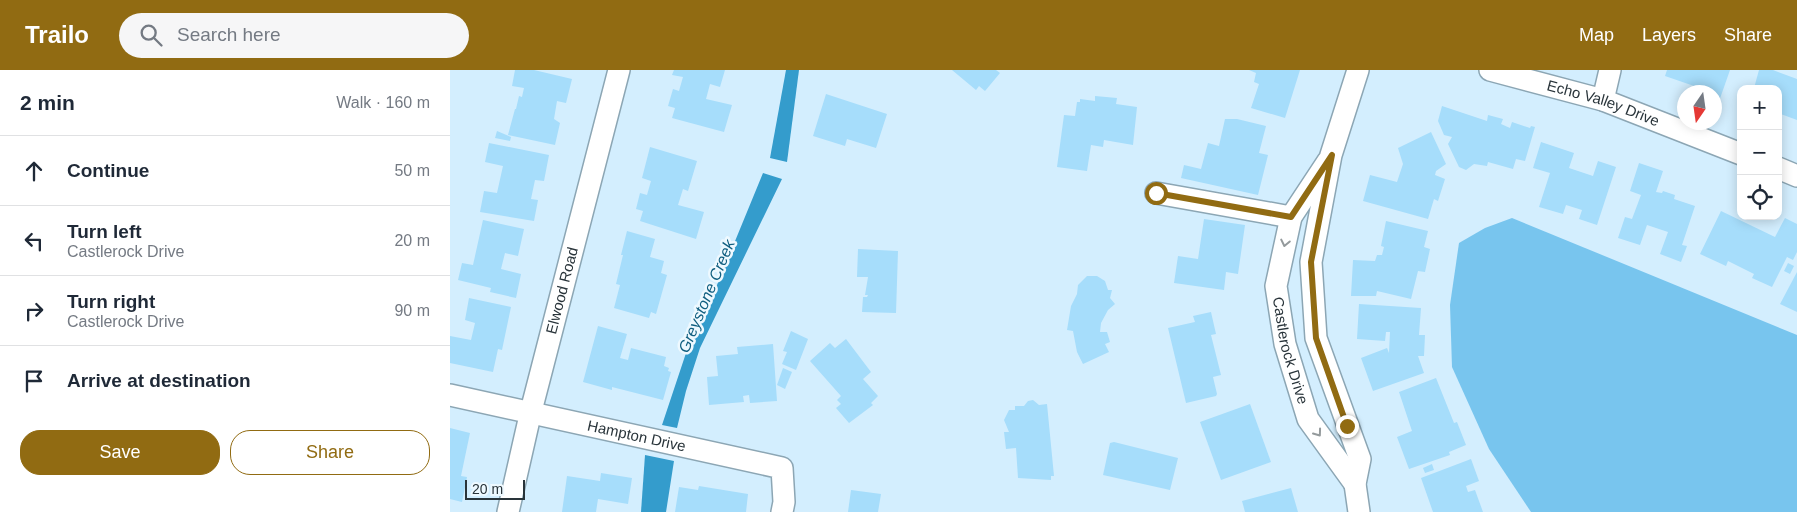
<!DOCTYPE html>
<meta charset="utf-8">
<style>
body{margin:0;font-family:Arial,sans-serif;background:#f6f6f7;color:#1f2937}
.controls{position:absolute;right:15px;top:15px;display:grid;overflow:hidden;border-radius:10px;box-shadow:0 2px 12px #0003}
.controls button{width:45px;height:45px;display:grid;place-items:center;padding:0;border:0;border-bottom:1px solid #e0e1e3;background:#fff;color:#1f2937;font:25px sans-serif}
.compass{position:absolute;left:1227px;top:15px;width:45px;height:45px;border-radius:50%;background:#fff;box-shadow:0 2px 12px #0003;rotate:193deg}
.scale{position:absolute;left:15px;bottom:12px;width:60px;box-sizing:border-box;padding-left:5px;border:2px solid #29343a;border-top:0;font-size:14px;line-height:18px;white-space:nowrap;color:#29343a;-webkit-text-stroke:4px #eef9ff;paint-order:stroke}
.stop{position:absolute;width:15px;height:15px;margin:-11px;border:4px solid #916b12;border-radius:50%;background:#fff}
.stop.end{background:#916b12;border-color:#fff;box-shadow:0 1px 5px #0008}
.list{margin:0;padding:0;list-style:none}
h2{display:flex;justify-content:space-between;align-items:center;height:65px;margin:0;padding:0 20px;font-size:21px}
h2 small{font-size:16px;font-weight:400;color:#747a83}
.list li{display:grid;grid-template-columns:32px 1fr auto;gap:15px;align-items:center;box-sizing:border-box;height:70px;padding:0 20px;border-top:1px solid #e0e1e3}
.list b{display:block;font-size:19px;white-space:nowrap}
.list p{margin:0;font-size:16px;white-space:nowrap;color:#747a83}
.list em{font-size:16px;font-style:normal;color:#747a83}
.actions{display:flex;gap:10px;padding:15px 20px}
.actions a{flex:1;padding:11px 0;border:1px solid #916b12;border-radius:20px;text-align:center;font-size:18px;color:#916b12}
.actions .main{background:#916b12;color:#fff}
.icon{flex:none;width:28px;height:28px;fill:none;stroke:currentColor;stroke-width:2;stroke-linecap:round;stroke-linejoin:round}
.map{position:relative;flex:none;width:1347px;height:442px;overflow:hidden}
header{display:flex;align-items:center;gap:30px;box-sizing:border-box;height:70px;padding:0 25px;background:#916b12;color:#fff}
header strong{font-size:24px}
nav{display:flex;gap:28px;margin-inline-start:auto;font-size:18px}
.search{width:350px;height:45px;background:#f6f6f7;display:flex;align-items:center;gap:12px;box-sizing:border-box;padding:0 18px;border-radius:28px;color:#747a83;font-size:19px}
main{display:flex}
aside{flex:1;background:#fff}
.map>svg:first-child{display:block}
.green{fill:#78c5ee}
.water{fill:#349ccc}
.building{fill:#a6ddfb}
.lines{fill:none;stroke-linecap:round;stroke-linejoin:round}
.minor-casing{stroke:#8ca6b4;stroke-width:24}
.minor{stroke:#fff;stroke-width:21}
.oneway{stroke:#949a9c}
.route{stroke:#916b12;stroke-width:6}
.labels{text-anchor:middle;stroke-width:5;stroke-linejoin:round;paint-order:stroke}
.street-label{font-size:15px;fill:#29343a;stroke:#eef9ff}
.water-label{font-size:16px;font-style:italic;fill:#115f80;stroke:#eef9ff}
</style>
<header>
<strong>Trailo</strong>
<div class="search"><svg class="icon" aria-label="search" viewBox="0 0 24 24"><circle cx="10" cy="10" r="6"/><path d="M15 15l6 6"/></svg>Search here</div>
<nav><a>Map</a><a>Layers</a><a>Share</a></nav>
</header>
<main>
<aside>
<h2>2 min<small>Walk · 160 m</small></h2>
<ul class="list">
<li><svg class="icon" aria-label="ahead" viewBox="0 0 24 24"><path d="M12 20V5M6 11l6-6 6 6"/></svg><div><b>Continue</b></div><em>50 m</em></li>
<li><svg class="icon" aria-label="left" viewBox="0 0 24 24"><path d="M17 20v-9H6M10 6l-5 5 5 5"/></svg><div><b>Turn left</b><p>Castlerock Drive</p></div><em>20 m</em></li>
<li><svg class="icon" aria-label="right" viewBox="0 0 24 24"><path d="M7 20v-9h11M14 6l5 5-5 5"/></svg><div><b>Turn right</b><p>Castlerock Drive</p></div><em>90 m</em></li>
<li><svg class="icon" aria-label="arrive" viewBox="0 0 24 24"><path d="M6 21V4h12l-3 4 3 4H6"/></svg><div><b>Arrive at destination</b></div></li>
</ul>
<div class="actions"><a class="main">Save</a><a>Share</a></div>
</aside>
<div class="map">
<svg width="1347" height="442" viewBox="0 0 1347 442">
<rect width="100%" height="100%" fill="#d3eefe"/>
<!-- green -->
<path class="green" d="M1062,148L1347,265V442H1081L1039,379L1002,297L1000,235L1009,173L1035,158Z"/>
<!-- water -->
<g class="water">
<path d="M336,0H349L337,92L320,88Z"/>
<path d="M313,103L332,109L250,278L236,321L227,358L212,355L239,274L267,215Z"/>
<path d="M195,385L224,391L216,442H191Z"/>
</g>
<!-- building -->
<g class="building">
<path d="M65,0H84L122,9L116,33L107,31L104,49L110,53L105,75L58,65L65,39H66L69,26L72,27L74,18L62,16Z"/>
<path d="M224,0H275L270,17L260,14L256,29L282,35L274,62L222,48L225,38L218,36L223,19L229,21L233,7L222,5Z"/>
<path d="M502,0H546L550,3L535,21L529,16L526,20Z"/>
<path d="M799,0H850L835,48L801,38L809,14L804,12L806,3Z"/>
<path d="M1217,0H1280L1267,37L1264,36V22H1242L1244,16L1215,6Z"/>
<path d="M1309,0H1323L1347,9V50L1328,43V19L1304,18Z"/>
<path d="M376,24L437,44L426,78L397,69L395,76L363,66Z"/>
<path d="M645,26L667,28L666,34L687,37L683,75L654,70L653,77L641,75L637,101L607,97L614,45L625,46L627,32H630V29L645,31Z"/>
<path d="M992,36L1037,51L1038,45L1053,49L1051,54L1060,58L1062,52L1080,58L1081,56L1085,57L1075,91L1066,89L1063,99L1038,92L1037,96L1024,94L1016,100L1009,97L998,74L1002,67L994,65L988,51Z"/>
<path d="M775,49H787L816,56L809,83L818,85L808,125L731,108L734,95L751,99L758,73L769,76Z"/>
<path d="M47,61L61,67L60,71L45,68Z"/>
<path d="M981,62L996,94L986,101L985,105L995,109L988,131L984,129L978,149L913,131L920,105L947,112L953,94L948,78Z"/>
<path d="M1091,72L1124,83L1119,98L1143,106L1148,91L1166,97L1147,155L1129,149L1132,140L1116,135L1113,144L1089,137L1100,103L1083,98Z"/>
<path d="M39,73L99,85L94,111L85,110L81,129L88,130L84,151L30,142L34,121L47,123L53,96L35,92Z"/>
<path d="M200,77L247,91L238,121L233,119L228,135L254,142L246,169L190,151L193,141L186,139L190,123L197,125L201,111L192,108Z"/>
<path d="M1189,93L1213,101L1206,122L1212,123L1213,121L1225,125L1224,129L1245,136L1232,175L1237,176L1231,192L1210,184L1218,162L1197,155L1190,175L1168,168L1175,147L1182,149L1191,125L1180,121Z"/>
<path d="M1271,141L1325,167L1335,148L1347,154V182L1343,190L1337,187L1322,217L1302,208L1304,204L1278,191L1276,196L1250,184Z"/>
<path d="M754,149L795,155L788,204L776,202L774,220L724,213L728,186L748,189Z"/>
<path d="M33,150L74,159L68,186L55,183L51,199L71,204L66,228L40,222L41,218L8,210L12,193L23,195Z"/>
<path d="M936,151L978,161L974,177L980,179L975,202L968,201L961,229L927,221L926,226H901L903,190L925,191L927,185H932L934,177L931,176Z"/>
<path d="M177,161L205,169L200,187L214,191L211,203L217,205L206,244L201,242L199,248L164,238L170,215L166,214L173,185H171Z"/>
<path d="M408,179L448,181L446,243L412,242L413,227H417L418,225H415L418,207H407Z"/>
<path d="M1338,193L1344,196L1340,204L1334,201Z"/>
<path d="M1347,202V242L1330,234Z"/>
<path d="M637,206H647L655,211L658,220H662L660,228L665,234L658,240L651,253L650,262H657L660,272L655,274L659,282L633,294L627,282L623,261L617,260L621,236L627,224L628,215Z"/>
<path d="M19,228L61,237L52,280L48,279L43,302L0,293V266L21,270L25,253L15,250Z"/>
<path d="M909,234L971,238L969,265H975L974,286H968L974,303L923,321L911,288L937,278L939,283L940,262H936L935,271L907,269Z"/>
<path d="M761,242L766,264L761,265L771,305L763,307L767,324L766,326L736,333L718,258L745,252L743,246Z"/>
<path d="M148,256L177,264L170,288L178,290L181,278L216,287L214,296L219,298L218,301L221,302L213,330L162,317V320L133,312Z"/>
<path d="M341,261L358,269L346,300L332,294L337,282L333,281Z"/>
<path d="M396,269L421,302L413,309L428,326L421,333L423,335L399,353L386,338L391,334L387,330L391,326L360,291L380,273L385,278Z"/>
<path d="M323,274L327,331L300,333L299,325L293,326L294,332L259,335L257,307L268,306L266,286L288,284L287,277Z"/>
<path d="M333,298L342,302L335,319L327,315Z"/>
<path d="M986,308L1004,353L1007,352L1016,375L999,382L1000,385L959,399L947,367L962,361L949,322Z"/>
<path d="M583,330L589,335L597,334L604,406H601V410L568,408L566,378L556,379L554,362H559L554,350L559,340H565V336H574L578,331Z"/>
<path d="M800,334L821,392L771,410L750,352Z"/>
<path d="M0,358L20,363L11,406L17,407L12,432L0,429Z"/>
<path d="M664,372L728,388L720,420L653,405L660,373Z"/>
<path d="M1021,389L1029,411L1016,416L1018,422L1025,420L1033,442H983L971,408Z"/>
<path d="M982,394L984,400L975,403L973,398Z"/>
<path d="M151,403L182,408L178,434L148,429L146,442H112L117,406L150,411Z"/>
<path d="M249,416L298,424L296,442H225L229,417L248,420Z"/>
<path d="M841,418L848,442H795L792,431Z"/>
<path d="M401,420L431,424L428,442H398Z"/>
</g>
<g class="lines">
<!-- minor casing -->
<g class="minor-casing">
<g id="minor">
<path d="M908,0L881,85L861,192L866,268L910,389L905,414L909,442"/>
<path id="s1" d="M1040,0L1153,30L1291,84"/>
<path d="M1153,30L1160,0"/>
<path id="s2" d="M878,91L841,147L826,216L835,274L858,349L905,414"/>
<path d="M1328,98L1347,106"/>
<path d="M706,123L841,147"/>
<path id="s3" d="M0,325L332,398L334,432L332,442"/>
<path id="s4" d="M58,442L81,341L169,0"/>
</g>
</g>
<!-- minor -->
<use href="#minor" class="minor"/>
</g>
<!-- one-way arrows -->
<defs><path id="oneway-chevron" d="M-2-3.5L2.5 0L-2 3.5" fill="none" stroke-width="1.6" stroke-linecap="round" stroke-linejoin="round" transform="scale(1.25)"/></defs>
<g class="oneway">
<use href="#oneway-chevron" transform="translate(835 173) rotate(102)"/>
<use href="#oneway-chevron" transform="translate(868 363) rotate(54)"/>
</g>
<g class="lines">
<!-- route -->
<path class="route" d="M706,123L841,147L882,85L861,192L866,268L897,356"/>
</g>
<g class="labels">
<!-- street labels -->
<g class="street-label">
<text dy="5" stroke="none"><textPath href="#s1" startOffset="118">Echo Valley Drive</textPath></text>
<text dy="5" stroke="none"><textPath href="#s4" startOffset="228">Elwood Road</textPath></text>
<text dy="5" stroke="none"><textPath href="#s2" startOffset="204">Castlerock Drive</textPath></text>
<text dy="5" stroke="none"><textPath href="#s3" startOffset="191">Hampton Drive</textPath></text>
</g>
<!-- water labels -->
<g class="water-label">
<text transform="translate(256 226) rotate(-67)" y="6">Greystone Creek</text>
</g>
</g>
</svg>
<div class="controls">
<button>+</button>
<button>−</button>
<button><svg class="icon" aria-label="locate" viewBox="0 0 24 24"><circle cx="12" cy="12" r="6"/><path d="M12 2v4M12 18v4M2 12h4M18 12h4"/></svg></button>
</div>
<svg class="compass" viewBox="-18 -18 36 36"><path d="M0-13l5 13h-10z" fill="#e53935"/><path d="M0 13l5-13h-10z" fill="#747a83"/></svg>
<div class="scale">20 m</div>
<div class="stop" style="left:706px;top:123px"></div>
<div class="stop end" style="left:897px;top:356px"></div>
</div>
</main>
